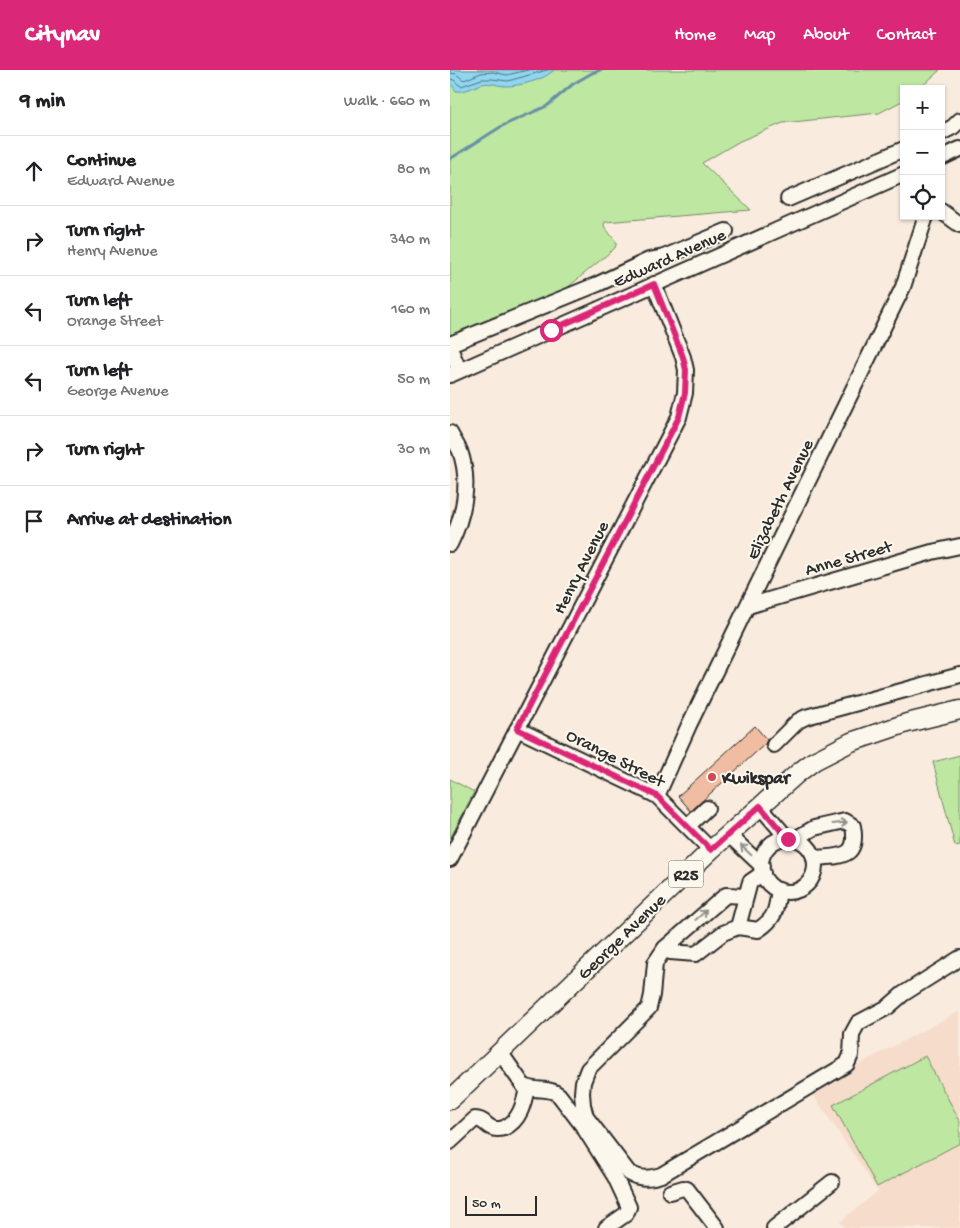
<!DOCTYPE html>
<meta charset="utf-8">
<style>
body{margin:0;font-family:"Gochi Hand",sans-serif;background:#f6f6f6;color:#202124}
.controls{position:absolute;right:15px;top:15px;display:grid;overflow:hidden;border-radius:0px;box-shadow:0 1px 4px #0004}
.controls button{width:45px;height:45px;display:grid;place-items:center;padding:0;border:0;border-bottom:1px solid #e0e0e0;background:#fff;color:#202124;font:25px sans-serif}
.scale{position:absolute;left:15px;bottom:12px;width:72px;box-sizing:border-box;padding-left:5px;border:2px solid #2b2b2b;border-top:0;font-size:14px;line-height:18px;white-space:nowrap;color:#2b2b2b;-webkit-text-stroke:4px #fbf7ec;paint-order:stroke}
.stop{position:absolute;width:15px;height:15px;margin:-11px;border:4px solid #db2777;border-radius:50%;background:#fff}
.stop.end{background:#db2777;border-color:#fff;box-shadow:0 1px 5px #0008}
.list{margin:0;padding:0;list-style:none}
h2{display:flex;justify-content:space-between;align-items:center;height:65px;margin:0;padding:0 20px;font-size:21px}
h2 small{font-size:16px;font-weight:400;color:#757577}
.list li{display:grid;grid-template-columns:32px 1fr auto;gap:15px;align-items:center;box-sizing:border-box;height:70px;padding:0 20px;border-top:1px solid #e0e0e0}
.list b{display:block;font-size:19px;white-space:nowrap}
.list p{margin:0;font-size:16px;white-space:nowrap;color:#757577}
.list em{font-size:16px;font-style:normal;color:#757577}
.icon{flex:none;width:28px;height:28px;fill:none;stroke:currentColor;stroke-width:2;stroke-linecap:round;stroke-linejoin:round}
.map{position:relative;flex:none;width:510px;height:1158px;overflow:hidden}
header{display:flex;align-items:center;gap:30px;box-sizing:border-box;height:70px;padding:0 25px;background:#db2777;color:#fff}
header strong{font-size:24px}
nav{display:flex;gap:28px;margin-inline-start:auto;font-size:18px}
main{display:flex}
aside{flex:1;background:#fff}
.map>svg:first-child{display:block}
.built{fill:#f6ddcb}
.green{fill:#bee7a2;stroke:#748966}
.water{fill:#8fd6f1;stroke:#6792a2}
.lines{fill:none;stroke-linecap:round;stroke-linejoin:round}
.shore{stroke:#536f7a;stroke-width:1}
.stream{stroke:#6792a2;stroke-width:3}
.building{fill:#f0bca2;stroke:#2b2b2b}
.minor-casing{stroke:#2b2b2b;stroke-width:18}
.major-casing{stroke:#2b2b2b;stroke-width:21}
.minor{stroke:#fbf7ec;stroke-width:14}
.major{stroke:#fbf7ec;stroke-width:18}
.oneway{stroke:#93918c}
.route{stroke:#db2777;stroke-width:6}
.poi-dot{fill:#d1495b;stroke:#fbf7ec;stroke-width:2}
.labels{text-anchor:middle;stroke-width:4;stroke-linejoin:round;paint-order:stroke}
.shield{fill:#fbf7ec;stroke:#696865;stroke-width:1}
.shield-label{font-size:16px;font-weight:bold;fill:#2b2b2b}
.street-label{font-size:18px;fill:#2b2b2b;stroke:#fbf7ec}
.poi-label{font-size:18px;font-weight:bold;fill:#2b2b2b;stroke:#fbf7ec;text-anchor:start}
</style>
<header>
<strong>Citynav</strong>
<nav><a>Home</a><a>Map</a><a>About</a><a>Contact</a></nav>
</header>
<main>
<aside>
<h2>9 min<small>Walk · 660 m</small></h2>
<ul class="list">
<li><svg class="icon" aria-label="ahead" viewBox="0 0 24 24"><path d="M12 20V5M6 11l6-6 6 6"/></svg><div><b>Continue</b><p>Edward Avenue</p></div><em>80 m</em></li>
<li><svg class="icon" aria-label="right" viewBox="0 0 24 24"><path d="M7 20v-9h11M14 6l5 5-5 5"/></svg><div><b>Turn right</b><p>Henry Avenue</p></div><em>340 m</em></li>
<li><svg class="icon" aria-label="left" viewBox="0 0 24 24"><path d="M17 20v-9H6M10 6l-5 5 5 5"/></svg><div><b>Turn left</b><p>Orange Street</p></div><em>160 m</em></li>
<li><svg class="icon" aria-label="left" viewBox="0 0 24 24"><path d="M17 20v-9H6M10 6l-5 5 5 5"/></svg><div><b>Turn left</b><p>George Avenue</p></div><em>50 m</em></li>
<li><svg class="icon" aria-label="right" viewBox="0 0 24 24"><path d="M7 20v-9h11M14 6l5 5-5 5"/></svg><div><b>Turn right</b></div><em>30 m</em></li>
<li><svg class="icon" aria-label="arrive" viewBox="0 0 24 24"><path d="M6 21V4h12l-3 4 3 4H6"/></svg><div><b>Arrive at destination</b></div></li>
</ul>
</aside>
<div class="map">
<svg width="510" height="1158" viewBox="0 0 510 1158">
<rect width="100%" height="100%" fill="#f9ebdd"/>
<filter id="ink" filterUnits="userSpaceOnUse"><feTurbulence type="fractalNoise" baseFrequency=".02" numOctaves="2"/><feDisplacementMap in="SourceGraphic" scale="10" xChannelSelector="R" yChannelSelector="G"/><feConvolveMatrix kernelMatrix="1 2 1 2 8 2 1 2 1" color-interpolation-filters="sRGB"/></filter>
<g filter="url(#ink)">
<!-- built -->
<path class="built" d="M510,941V1158H395L390,1152L428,1121L360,1020Z"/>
<!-- green -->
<g class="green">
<path d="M0,0H490L469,19H454V30L429,43L333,53L290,71L252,93L301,140L155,152L154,156L166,172V175L165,178L117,218L0,271Z"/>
<path d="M510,685V775L505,776L483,692Z"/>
<path d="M0,709L24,722L0,769Z"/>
<path d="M475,986L510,1051V1073L427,1117L383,1035Z"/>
</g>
<!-- water -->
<path class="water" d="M0,0H104C94,10 70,16 56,16C48,16 41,12 32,14C22,17 17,22 6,21L0,12Z"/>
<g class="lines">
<!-- shore -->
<g class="shore">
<path d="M0,3L6,4L14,10L31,3L43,2L57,5L78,0"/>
<path d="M0,9L4,10L9,15L11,16L32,9H42L58,11L97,0"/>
</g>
<!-- stream -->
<path class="stream" d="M0,89L52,56L97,36L123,14L142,3L150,0"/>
</g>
<!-- building -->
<path class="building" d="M305,656L317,670L315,674L241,741L228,726Z"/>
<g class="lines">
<!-- minor casing -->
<g class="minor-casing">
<g id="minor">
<path d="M491,63L503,57L510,50"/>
<path d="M491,88L510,79"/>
<path d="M338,129L454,79"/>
<path d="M491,141L510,155"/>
<path d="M0,274L148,214L199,190L214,187L276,161"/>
<path d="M0,278L9,300"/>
<path d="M0,305L454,104"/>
<path d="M0,363C3,369 7,375 10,381C21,412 14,446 0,474"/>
<path d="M298,536L482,482L510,476"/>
<path d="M67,659L207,726L261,780"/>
<path d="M324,675L348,651L356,647L510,605"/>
<path d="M207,726L239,655L453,217L476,146"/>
<path d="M310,736L338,769"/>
<path d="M238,756L257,738"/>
<path d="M279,765L312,796"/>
<circle cx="338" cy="795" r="27"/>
<path d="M345,769L364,758L395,751L403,756C409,789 390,786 364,788"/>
<path d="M0,789L229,347L235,323L236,300L233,287L204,214"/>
<path d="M296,826L276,825L215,878L205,893L202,925L199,938L138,999L133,1012L132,1023L133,1035L136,1047L179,1103C190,1109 199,1109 211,1105L397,994L401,985L402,964L408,953L438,937L453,924L510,888"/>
<path d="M288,857L300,812L313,803"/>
<path d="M215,878L220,882L246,884L273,863L288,857L308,860C326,848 326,840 329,820"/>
<path d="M50,982L73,1015C84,1023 99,1016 109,1025L132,1055L165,1107L179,1137L176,1144L156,1158"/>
<path d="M0,1072L25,1049C34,1049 35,1055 42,1058C46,1060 50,1059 54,1058C70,1051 74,1033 77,1018"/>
<path d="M220,1122L233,1118L237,1119L267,1158"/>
<path d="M324,1158L382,1112"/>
</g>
</g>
<!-- major casing -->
<g class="major-casing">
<path id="major" d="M0,1030L261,780L348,703L364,691L401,672L457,653L510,640"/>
</g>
<!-- minor -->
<use href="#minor" class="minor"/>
<!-- major -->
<use href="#major" class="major"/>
</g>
<!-- one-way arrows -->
<defs><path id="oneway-shaft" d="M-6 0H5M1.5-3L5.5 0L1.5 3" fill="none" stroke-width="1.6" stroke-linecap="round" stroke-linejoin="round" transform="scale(1.25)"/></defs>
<g class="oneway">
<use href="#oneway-shaft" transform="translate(390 753) rotate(-7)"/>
<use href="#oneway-shaft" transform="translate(296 780) rotate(-136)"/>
<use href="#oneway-shaft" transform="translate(251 845) rotate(-41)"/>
</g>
</g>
<g class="lines" filter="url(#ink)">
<!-- route -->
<path class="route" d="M101,260L204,214L233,287L236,300L235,323L229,347L67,659L207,726L261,780L310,736L338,769"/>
</g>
<!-- markers -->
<circle class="poi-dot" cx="262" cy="707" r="5"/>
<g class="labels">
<!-- shield labels -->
<rect class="shield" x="218.5" y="790.5" width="35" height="27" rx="4"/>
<g class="shield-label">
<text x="236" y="810">R25</text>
</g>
<!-- street labels -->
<g class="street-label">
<text transform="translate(219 187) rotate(-24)" y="6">Edward Avenue</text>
<text transform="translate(329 429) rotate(-64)" y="6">Elizabeth Avenue</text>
<text transform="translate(398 487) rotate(-16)" y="6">Anne Street</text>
<text transform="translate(130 497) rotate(-63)" y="6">Henry Avenue</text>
<text transform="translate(166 687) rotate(27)" y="6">Orange Street</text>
<text transform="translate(171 866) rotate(-44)" y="6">George Avenue</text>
</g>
<!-- poi labels -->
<g class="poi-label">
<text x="272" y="713">Kwikspar</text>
</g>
</g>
</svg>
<div class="controls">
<button>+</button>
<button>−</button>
<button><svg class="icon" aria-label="locate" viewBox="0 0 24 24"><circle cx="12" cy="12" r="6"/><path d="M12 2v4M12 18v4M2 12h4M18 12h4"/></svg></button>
</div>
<div class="scale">50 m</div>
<div class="stop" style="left:101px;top:260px"></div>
<div class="stop end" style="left:338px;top:769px"></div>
</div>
</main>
